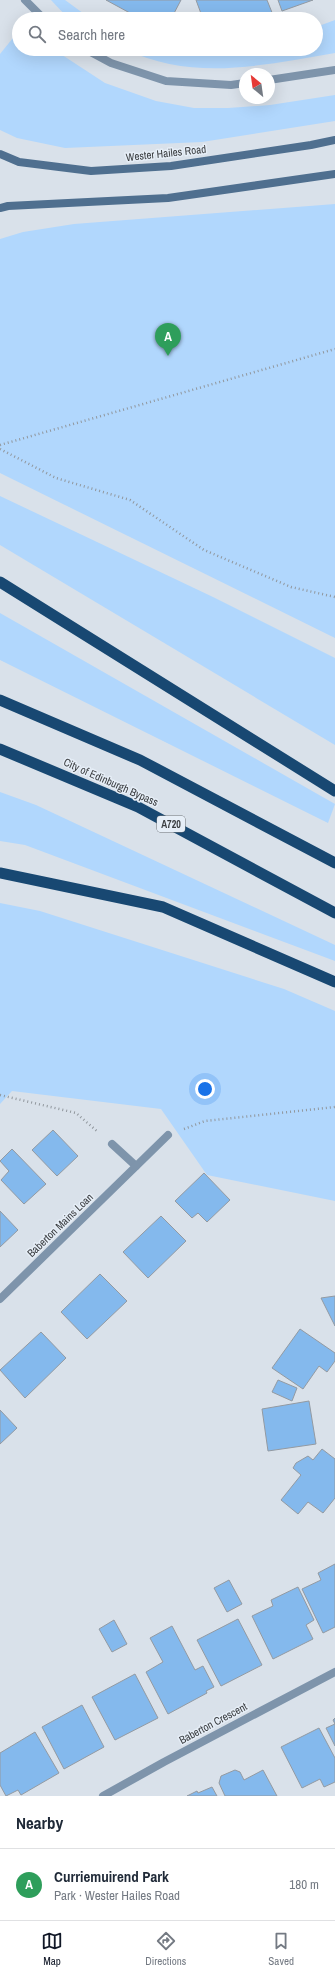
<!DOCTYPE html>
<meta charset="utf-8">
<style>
body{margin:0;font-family:"Archivo Narrow",sans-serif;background:#f2f2f3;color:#1f2937}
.compass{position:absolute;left:239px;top:68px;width:36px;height:36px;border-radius:50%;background:#fff;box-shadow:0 4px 16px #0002;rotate:331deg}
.you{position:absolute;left:205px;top:1089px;width:14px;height:14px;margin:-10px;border:3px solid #fff;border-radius:50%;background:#1a73e8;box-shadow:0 0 0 6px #1a73e833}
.badge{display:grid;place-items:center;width:26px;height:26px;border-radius:50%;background:#111827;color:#fff;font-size:13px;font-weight:700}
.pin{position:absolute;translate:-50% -33px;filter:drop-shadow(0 1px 2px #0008)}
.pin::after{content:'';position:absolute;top:21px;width:14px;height:12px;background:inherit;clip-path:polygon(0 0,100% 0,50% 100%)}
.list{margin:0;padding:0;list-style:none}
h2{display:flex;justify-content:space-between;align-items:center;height:52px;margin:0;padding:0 16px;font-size:17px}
h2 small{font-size:13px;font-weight:400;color:#747a83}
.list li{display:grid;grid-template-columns:26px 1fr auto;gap:12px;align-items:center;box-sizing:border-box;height:72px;padding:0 16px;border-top:1px solid #e0e1e3}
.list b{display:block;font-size:15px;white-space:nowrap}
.list p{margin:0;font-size:13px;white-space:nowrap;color:#747a83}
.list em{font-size:13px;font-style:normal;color:#747a83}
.icon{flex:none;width:22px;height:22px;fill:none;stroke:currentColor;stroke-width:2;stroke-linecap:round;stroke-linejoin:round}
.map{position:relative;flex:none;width:335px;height:1796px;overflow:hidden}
.search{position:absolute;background:#fff;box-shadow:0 4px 16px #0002;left:12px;right:12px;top:12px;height:44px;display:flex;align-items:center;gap:10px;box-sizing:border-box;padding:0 14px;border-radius:22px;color:#747a83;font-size:15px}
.sheet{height:124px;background:#fff}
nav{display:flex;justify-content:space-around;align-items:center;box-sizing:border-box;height:56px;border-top:1px solid #e0e1e3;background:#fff;font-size:11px;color:#747a83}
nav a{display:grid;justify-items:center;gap:2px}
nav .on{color:#111827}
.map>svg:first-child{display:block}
.green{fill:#b1d7fd}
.building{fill:#84b9ed;stroke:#939aa2}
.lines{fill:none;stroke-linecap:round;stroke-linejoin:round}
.path{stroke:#91979d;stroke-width:2.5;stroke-dasharray:1 3;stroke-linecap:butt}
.minor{stroke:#7e94ab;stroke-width:8}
.tertiary{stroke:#7e94ab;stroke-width:8}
.secondary{stroke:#4f6f8f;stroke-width:8}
.trunk{stroke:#184872;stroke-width:11}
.labels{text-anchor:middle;stroke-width:3;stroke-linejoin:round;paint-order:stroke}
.shield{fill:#e6eef7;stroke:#6e7277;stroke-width:1}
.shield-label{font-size:10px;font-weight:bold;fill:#3a3d40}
.street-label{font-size:11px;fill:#3a3d40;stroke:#e6eef7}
</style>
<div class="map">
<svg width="335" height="1796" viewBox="0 0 335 1796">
<rect width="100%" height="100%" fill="#d9e1ea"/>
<!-- green -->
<g class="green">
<path d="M51,0H65L91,19C67,19 67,17 51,0Z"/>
<path d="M335,20V53C265,65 192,82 125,49H163L191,55L245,53L257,49H316V27Z"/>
<path d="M17,33L19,34V49H53L105,83L156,101L194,108H228L270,105L335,95V121L202,142L65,148L17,138L0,130V54Z"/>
<path d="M335,204V638L0,473V239L23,232L74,224Z"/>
<path d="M0,496L213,597L335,658V745L0,545Z"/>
<path d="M0,613L335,804L328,823L0,660Z"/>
<path d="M0,792L36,805L335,945V961L25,845L0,841Z"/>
<path d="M0,903L40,911L284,989L335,1011V1201L207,1175L161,1109L12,1091L0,1104Z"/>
</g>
<!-- building -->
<g class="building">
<path d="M106,0H181L171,19H141Z"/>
<path d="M196,0H267L273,15L261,19H203Z"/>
<path d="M278,0H313L282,11Z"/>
<path d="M53,1130L78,1156L57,1176L32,1150Z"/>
<path d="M12,1149L46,1184L24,1204L1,1180L9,1171L0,1161Z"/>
<path d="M204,1173L230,1200L207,1222L198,1213L192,1218L175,1201Z"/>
<path d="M0,1211L18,1230L0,1247Z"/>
<path d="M161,1216L186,1241L148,1278L123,1252Z"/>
<path d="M100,1274L127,1301L87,1339L61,1312Z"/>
<path d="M335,1296V1326L321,1298Z"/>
<path d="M300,1329L335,1353V1361L327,1372L319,1366L303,1389L272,1368Z"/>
<path d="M41,1332L66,1358L25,1398L0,1370Z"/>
<path d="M278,1380L297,1388L292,1401L272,1392Z"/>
<path d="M309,1401L316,1444L268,1451L262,1409Z"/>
<path d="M0,1410L17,1428L0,1444Z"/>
<path d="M322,1449L335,1459V1498L323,1513L308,1502L298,1514L281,1500L301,1475L293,1468L296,1463L308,1456L313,1460Z"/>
<path d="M335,1564V1627L323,1633L302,1589L321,1580L318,1573Z"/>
<path d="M229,1580L242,1604L227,1612L214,1588Z"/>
<path d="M298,1587L314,1620L306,1625L313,1639L273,1659L252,1616L273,1606L271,1600Z"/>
<path d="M238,1619L262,1665L221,1686L197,1640Z"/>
<path d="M114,1620L127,1644L112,1652L99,1629Z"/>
<path d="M172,1626L195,1670L203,1666L214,1687L206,1691L207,1693L168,1714L146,1672L163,1662L150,1638Z"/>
<path d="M135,1674L158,1718L115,1740L92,1697Z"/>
<path d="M82,1705L104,1747L64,1769L42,1727Z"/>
<path d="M335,1718V1746L326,1728L335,1724L333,1720Z"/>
<path d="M319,1728L335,1758V1782L324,1787L320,1779L302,1788L281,1747Z"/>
<path d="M35,1732L59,1773L21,1795L18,1790L6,1796L0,1785V1753Z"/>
<path d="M235,1770L240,1772L244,1780L263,1770L277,1796H225L219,1783L221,1776Z"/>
<path d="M212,1787L217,1796H187L197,1791L198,1793Z"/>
</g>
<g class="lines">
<!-- path -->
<g class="path">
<path d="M0,445L335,349"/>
<path d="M0,449L56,478L130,500L204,550L291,587L335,597"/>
<path d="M0,1095L76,1113L98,1132"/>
<path d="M184,1129L205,1121L335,1107"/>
</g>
<!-- minor -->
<g class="minor">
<path d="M112,1144L136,1166"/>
<path d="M0,1299L168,1135"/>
<path d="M103,1796L164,1762L335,1672"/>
</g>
<!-- tertiary -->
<g class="tertiary">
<path d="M25,0L44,19"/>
<path d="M85,49L111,63L166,81L231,85L245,83"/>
<path d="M269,80L335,70"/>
</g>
<!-- secondary -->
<g class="secondary">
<path d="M0,154L19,162L91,171L171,166L311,145L335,140"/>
<path d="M0,208L8,206L168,198L335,174"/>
</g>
<!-- trunk -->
<g class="trunk">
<path d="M0,582L335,791"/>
<path d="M0,700L140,760L335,863"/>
<path d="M0,749L138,807L335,913"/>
<path d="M0,873L163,907L335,982"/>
</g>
</g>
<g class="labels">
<!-- shield labels -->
<rect class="shield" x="157" y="816" width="28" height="16" rx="3"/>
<g class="shield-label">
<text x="171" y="828">A720</text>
</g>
<!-- street labels -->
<g class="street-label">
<text transform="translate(166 153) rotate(-6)" y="4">Wester Hailes Road</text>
<text transform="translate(111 782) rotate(24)" y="4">City of Edinburgh Bypass</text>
<text transform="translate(60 1225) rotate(-44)" y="4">Baberton Mains Loan</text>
<text transform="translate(213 1723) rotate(-28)" y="4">Baberton Crescent</text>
</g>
</g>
</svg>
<svg class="compass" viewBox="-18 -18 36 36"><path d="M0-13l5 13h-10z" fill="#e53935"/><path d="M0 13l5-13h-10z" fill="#747a83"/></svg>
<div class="you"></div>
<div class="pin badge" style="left:168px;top:356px;background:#2e9e5b">A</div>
<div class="search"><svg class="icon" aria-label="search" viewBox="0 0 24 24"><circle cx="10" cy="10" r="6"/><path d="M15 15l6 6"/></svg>Search here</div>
</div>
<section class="sheet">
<h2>Nearby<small></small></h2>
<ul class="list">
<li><span class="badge" style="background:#2e9e5b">A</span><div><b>Curriemuirend Park</b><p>Park · Wester Hailes Road</p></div><em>180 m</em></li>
</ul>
</section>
<nav>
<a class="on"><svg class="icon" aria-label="map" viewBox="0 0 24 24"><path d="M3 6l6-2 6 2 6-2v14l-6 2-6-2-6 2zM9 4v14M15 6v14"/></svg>Map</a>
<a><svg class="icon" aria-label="directions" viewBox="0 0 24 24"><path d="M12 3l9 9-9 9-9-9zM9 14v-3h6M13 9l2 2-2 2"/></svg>Directions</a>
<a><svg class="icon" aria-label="saved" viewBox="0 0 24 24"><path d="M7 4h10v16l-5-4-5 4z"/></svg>Saved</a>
</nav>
